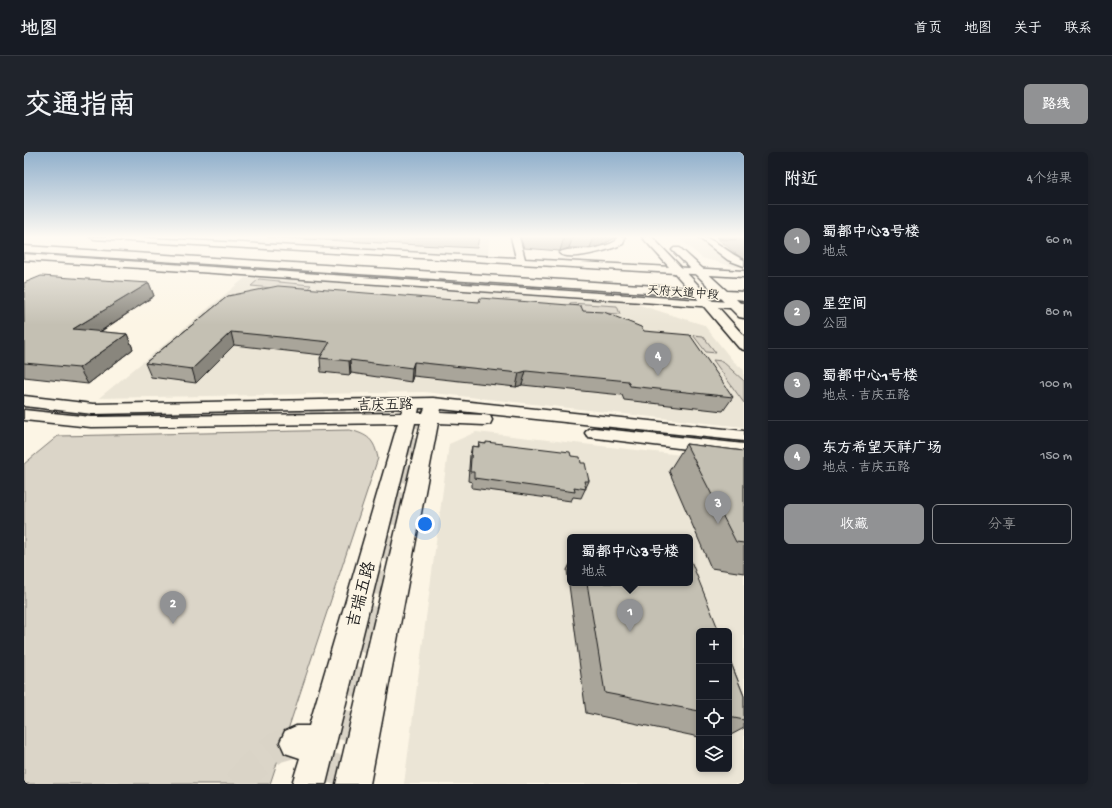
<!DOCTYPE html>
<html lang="zh">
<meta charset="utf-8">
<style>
body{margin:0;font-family:"Gochi Hand","LXGW WenKai TC",sans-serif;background:#20242c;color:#f1f3f6}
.controls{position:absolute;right:12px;bottom:12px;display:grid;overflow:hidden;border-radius:6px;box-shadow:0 2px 6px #0003}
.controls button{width:36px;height:36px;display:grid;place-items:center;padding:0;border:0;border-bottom:1px solid #363941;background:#171b24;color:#f1f3f6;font:20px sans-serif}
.you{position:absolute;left:401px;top:372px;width:14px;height:14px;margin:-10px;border:3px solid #fff;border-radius:50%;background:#1a73e8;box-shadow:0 0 0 6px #1a73e833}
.badge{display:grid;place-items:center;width:26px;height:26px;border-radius:50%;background:#919294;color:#fff;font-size:13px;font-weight:700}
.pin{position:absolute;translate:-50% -33px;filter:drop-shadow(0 1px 2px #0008)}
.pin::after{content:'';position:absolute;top:21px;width:14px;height:12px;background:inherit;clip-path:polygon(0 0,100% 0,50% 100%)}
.popup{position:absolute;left:543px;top:382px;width:126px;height:52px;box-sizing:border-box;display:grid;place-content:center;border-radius:6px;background:#171b24;filter:drop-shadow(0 1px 3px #0005);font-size:13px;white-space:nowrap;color:#9ea1a6}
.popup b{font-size:15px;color:#f1f3f6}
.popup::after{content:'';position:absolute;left:50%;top:100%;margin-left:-8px;border:8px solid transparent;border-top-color:#171b24}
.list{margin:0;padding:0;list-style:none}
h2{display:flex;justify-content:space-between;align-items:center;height:52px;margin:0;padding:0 16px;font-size:17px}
h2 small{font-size:13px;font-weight:400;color:#9ea1a6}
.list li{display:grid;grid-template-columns:26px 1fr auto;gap:12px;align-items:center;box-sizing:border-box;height:72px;padding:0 16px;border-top:1px solid #363941}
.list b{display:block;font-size:15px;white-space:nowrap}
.list p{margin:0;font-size:13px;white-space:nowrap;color:#9ea1a6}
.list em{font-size:13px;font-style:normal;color:#9ea1a6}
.actions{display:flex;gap:8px;padding:12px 16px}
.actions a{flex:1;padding:9px 0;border:1px solid #919294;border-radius:6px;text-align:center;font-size:14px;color:#919294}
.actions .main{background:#919294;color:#fff}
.icon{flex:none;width:22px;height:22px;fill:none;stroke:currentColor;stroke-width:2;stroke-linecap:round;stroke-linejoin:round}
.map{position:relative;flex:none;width:720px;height:632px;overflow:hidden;border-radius:6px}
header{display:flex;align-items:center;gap:24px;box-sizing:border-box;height:56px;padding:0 20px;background:#171b24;border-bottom:1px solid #363941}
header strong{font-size:19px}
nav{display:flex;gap:22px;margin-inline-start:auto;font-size:14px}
.intro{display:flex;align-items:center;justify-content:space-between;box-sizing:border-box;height:96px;padding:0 24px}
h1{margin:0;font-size:28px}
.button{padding:10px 18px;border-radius:6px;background:#919294;color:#fff;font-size:14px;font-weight:700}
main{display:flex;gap:24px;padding:0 24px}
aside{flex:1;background:#171b24;border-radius:6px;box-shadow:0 2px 6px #0003}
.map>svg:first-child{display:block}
.built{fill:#ebe5d6;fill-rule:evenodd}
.green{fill:#dbd5c8;stroke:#7c7872}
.water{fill:#b0aba1;stroke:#75726c}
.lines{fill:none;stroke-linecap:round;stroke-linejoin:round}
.minor-tunnel-far3{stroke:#dad4c7;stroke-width:14;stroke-dasharray:14 8;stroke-linecap:butt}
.minor-tunnel-far2{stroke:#dad4c7;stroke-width:18;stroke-dasharray:18 10;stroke-linecap:butt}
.minor-tunnel-far1{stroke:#dad4c7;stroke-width:24;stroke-dasharray:24 12;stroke-linecap:butt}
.minor-tunnel{stroke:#dad4c7;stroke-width:30;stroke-dasharray:30 15;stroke-linecap:butt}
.minor-casing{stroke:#1c1c1c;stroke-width:3}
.major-casing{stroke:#1c1c1c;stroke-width:3}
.minor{fill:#fcf5e5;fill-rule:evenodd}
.major{fill:#fcf5e5;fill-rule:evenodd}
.wall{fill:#a9a59a;stroke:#1c1c1c}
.shaded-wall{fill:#89867d;stroke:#1c1c1c}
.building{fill:#c4c0b3;stroke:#1c1c1c}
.labels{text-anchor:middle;stroke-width:3;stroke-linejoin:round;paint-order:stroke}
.far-street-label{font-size:12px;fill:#1c1c1c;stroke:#fcf5e5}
.street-label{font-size:14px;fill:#1c1c1c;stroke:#fcf5e5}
.near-street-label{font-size:17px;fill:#1c1c1c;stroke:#fcf5e5}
</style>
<header>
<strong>地图</strong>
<nav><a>首页</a><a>地图</a><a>关于</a><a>联系</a></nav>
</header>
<div class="intro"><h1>交通指南</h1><a class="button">路线</a></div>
<main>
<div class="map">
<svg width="720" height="632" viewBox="0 0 720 632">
<rect width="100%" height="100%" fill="#fcf5e5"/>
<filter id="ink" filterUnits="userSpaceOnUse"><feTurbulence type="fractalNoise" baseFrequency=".025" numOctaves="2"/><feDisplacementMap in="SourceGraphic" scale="8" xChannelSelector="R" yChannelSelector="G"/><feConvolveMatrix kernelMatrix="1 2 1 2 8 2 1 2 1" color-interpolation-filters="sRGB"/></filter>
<g filter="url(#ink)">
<!-- built -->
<g class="built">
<path d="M130,85H465L464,104Z"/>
<path d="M654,85H720V115H711L678,106Z"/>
<path d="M243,124L606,150L680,173L709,209L720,218V275L400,240L75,246L221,126Z"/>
<path d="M452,280L720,310V632H380L425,292ZM546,385H666V431H546ZM675,479H705V617H675Z"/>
</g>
<!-- green -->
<g class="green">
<path d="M235,127L255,129V130L287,133L282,139L227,134Z"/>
<path d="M546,151L593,154L596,162L548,159Z"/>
<path d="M669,183L679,184L692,201L682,200Z"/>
<path d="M689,208L698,209L720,229V251Z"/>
<path d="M326,278C344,283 350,287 354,306L246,632H0V312L34,284Z"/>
</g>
<!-- water -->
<path class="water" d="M694,87L720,90V108Z"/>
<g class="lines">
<!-- minor-tunnel-far3 -->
<path class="minor-tunnel-far3" d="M0,256L70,263L398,259L397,263"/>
<!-- minor-tunnel-far2 -->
<g class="minor-tunnel-far2">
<path d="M60,262H152"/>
<path d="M374,358L397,262"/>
</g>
<!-- minor-tunnel-far1 -->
<path class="minor-tunnel-far1" d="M346,478L375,357"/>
<!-- minor-tunnel -->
<g class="minor-tunnel">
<path d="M214,632L226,617L251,596L272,590"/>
<path d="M309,632L346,477"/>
</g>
<!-- minor casing -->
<g class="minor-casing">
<g id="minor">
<path d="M66,85H107L492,106L487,85H495L501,107L720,119V125L70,87Z"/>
<path d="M593,85H601L599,92C587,98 544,110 535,101C540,96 560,98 568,97C577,95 585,93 592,89Z"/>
<path d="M674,85C689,84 705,102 720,108V114L704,108Z"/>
<path d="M0,102L720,151V157L0,108Z"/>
<path d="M0,244L69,252L409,246L720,279V289L417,257L416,261L460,263L466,264L468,268L466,272L460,273L414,271L346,632H312L397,271H391L302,632H268L276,606L261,601L256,590L261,579L272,574H285L374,271L67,275L0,268V258L67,265L377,261L379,256L69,262L0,254ZM395,256H401L399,261H394Z"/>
<path d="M570,276L720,292V304L564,285L561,281L564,277Z"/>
</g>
</g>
<!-- major casing -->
<g class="major-casing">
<path id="major" d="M618,85H628L678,137L688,138L648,98L650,96H656L703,139L720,140V148L712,147L720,155V166L715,165L696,146L685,145L720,184V198L715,196L671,144L0,100V94L664,136Z"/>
</g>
<!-- minor -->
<use href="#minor" class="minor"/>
<!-- major -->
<use href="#major" class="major"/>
</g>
<!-- wall -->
<g class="wall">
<path d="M243,85H455L453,96Z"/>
<path d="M496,85H592L591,86L576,94L566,96H545L536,99L500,96Z"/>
<path d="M693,85H720V88L697,87Z"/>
<path d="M0,131H125L130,144L76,180L103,182L109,197L64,232L0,225Z"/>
<path d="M204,144L559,159L709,245L699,259L600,248L598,243L498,233L492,235L389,224L387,230L327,221L326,223L297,220L296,206L298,203L210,193L172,231L127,225L121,211Z"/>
<path d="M455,291L547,304L557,311L565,329L557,346L549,345L547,349L448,336V330L444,329L446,303L448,294L454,295Z"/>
<path d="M662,292L720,299V421L687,416L645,319Z"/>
<path d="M546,412V431H666L675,479V585L562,561L543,418Z"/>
<path d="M705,506L720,544V576L705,584Z"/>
</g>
<!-- shaded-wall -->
<g class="shaded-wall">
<path d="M540,85H549L545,96L536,99Z"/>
<path d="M570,85H592L591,86L576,94L566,96Z"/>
<path d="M125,131L130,144L57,192L49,177Z"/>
<path d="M207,180L210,193L172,231L168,217Z"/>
<path d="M103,182L109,197L64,232L55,216Z"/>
<path d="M326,208L327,221L326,223L325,209Z"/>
<path d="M390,210L389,224L387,230L388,216Z"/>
<path d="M502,219L498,233L492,235L495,221Z"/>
</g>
<!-- building -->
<g class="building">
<path d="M17,124L125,131L49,177L103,182L55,216L0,211V131Z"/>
<path d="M254,134L455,150L456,146L557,154L559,159L580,160L617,175L620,179L666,183L709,245L606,234L604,229L502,219L495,221L390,210L388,216L326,208L325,209L296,206L306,190L207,180L168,217L121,211L204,144Z"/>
<path d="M462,290L546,300L547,304L556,305L557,311H561L565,329H560L562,337L550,335L551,340L450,326V320H446L448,294L455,295V291L462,292Z"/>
<path d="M662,292L720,299V391L712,390Z"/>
<path d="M666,408L667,409L695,479H675V559L581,541L563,431H666Z"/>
<path d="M705,506L720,544V568L705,565Z"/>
</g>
</g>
<!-- sky -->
<linearGradient id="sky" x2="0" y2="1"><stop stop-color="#91b0cc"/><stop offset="0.49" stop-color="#fefaf3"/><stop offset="1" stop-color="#fefaf3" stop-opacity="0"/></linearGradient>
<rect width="720" height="173" fill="url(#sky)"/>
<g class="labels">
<!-- far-street labels -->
<g class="far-street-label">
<text transform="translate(659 140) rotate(4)" y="4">天府大道中段</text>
</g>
<!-- street labels -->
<g class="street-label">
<text transform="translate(361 252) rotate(-1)" y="5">吉庆五路</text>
</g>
<!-- near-street labels -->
<g class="near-street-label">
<text transform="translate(336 442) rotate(-75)" y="6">吉瑞五路</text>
</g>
</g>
</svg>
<div class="controls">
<button>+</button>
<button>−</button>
<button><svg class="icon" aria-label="locate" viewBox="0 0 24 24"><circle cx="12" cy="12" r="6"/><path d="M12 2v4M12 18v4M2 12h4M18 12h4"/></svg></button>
<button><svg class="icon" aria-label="layers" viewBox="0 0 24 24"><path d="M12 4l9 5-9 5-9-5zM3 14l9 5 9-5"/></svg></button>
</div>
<div class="you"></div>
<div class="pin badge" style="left:606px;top:480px">1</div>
<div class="popup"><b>蜀都中心3号楼</b>地点</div>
<div class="pin badge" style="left:149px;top:472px">2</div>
<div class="pin badge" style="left:694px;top:372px">3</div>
<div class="pin badge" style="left:634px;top:224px">4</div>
</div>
<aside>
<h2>附近<small>4个结果</small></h2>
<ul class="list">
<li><span class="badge">1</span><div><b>蜀都中心3号楼</b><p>地点</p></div><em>60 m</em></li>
<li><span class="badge">2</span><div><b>星空间</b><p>公园</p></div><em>80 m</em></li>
<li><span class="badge">3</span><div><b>蜀都中心1号楼</b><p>地点 · 吉庆五路</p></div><em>100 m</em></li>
<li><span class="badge">4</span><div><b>东方希望天祥广场</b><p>地点 · 吉庆五路</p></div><em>150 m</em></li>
</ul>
<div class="actions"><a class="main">收藏</a><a>分享</a></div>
</aside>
</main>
